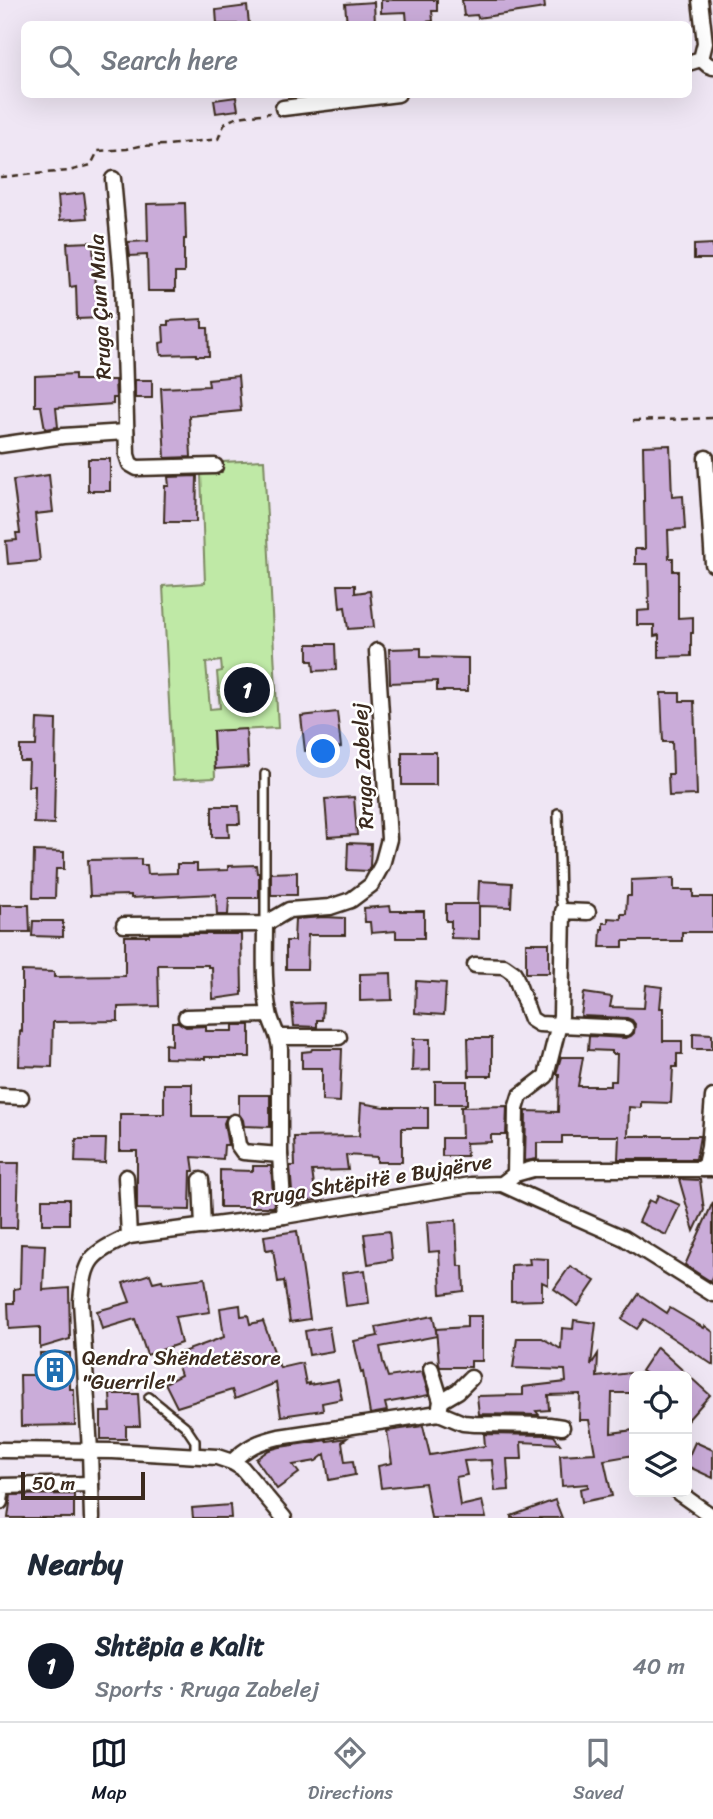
<!DOCTYPE html>
<meta charset="utf-8">
<style>
body{margin:0;font-family:Sriracha,sans-serif;background:#f2f2f3;color:#1f2937}
.controls{position:absolute;right:21px;bottom:21px;display:grid;overflow:hidden;border-radius:10px;box-shadow:0 7px 28px #0002}
.controls button{width:63px;height:63px;display:grid;place-items:center;padding:0;border:0;border-bottom:2px solid #e0e1e3;background:#fff;color:#1f2937;font:35px sans-serif}
.scale{position:absolute;left:21px;bottom:18px;width:124px;box-sizing:border-box;padding-left:7px;border:4px solid #3b2a1e;border-top:0;font-size:19px;line-height:24px;white-space:nowrap;color:#3b2a1e;-webkit-text-stroke:5px #fff;paint-order:stroke}
.you{position:absolute;left:324px;top:752px;width:24px;height:24px;margin:-18px;border:5px solid #fff;border-radius:50%;background:#1a73e8;box-shadow:0 0 0 10px #1a73e833}
.badge{display:grid;place-items:center;width:46px;height:46px;border-radius:50%;background:#111827;color:#fff;font-size:23px;font-weight:700}
.pin{position:absolute;translate:-50% -50%;border:4px solid #fff;box-shadow:0 2px 7px #0006}
.list{margin:0;padding:0;list-style:none}
h2{display:flex;justify-content:space-between;align-items:center;height:91px;margin:0;padding:0 28px;font-size:30px}
h2 small{font-size:23px;font-weight:400;color:#747a83}
.list li{display:grid;grid-template-columns:46px 1fr auto;gap:21px;align-items:center;box-sizing:border-box;height:112px;padding:0 28px;border-top:2px solid #e0e1e3}
.list b{display:block;font-size:26px;white-space:nowrap}
.list p{margin:0;font-size:23px;white-space:nowrap;color:#747a83}
.list em{font-size:23px;font-style:normal;color:#747a83}
.icon{flex:none;width:38px;height:38px;fill:none;stroke:currentColor;stroke-width:2;stroke-linecap:round;stroke-linejoin:round}
.map{position:relative;flex:none;width:713px;height:1518px;overflow:hidden}
.search{position:absolute;background:#fff;box-shadow:0 7px 28px #0002;left:21px;right:21px;top:21px;height:77px;display:flex;align-items:center;gap:18px;box-sizing:border-box;padding:0 24px;border-radius:10px;color:#747a83;font-size:26px}
.sheet{height:203px;background:#fff}
nav{display:flex;justify-content:space-around;align-items:center;box-sizing:border-box;height:98px;border-top:2px solid #e0e1e3;background:#fff;font-size:19px;color:#747a83}
nav a{display:grid;justify-items:center;gap:4px}
nav .on{color:#111827}
.map>svg:first-child{display:block}
.green{fill:#bfe9a6;stroke:#7d8a62;stroke-width:2;fill-rule:evenodd}
.building{fill:#caacd9;stroke:#3b2a1e;stroke-width:2}
.lines{fill:none;stroke-linecap:round;stroke-linejoin:round}
.service-casing{stroke:#3b2a1e;stroke-width:12}
.minor-casing{stroke:#3b2a1e;stroke-width:19}
.path{stroke:#3b2a1e;stroke-width:2.5;stroke-dasharray:7 5;stroke-linecap:butt}
.service{stroke:#fff;stroke-width:7}
.minor{stroke:#fff;stroke-width:14}
.labels{text-anchor:middle;stroke-width:5;stroke-linejoin:round;paint-order:stroke}
.street-label{font-size:21px;fill:#3b2a1e;stroke:#fff}
.poi-label{font-size:21px;fill:#3b2a1e;stroke:#fff;text-anchor:start}
</style>
<div class="map">
<svg width="713" height="1518" viewBox="0 0 713 1518">
<rect width="100%" height="100%" fill="#efe6f4"/>
<filter id="ink" filterUnits="userSpaceOnUse"><feTurbulence type="fractalNoise" baseFrequency=".0143" numOctaves="2"/><feDisplacementMap in="SourceGraphic" scale="14" xChannelSelector="R" yChannelSelector="G"/><feConvolveMatrix kernelMatrix="1 2 1 2 8 2 1 2 1" color-interpolation-filters="sRGB"/></filter>
<g filter="url(#ink)">
<!-- green -->
<path class="green" d="M264,460L278,728L213,731L215,778L173,780L163,586L205,583L201,473L222,472V462ZM221,661L222,671L217,672L220,708L210,709L206,663Z"/>
<!-- building -->
<g class="building">
<path d="M381,0H437V11H432L433,21L407,24L406,12L381,13Z"/>
<path d="M462,0H544L545,8L478,18L477,15L464,16Z"/>
<path d="M374,2L375,24H347L345,4Z"/>
<path d="M247,6L249,24H217L216,10Z"/>
<path d="M236,97L238,110L216,113L214,100Z"/>
<path d="M84,193L87,218L60,220L58,196Z"/>
<path d="M185,203L186,239H184V273H175V291H148L147,255L130,256L128,242L148,241L147,204Z"/>
<path d="M93,242L95,290H102V318L77,319L76,286L70,287L67,243Z"/>
<path d="M713,244V259H694V245Z"/>
<path d="M202,319V328H208L209,356H196V354L161,355L160,343L164,342L163,325H168V321Z"/>
<path d="M75,374V380H115L116,398H113V404L56,408L58,427L45,429L41,406H35V376Z"/>
<path d="M238,376L241,411L189,416L191,457L165,458L161,388L209,386L208,379Z"/>
<rect x="135" y="380" width="17" height="18"/>
<path d="M670,445L672,497L683,496L685,529L668,530L669,558H673V571H678V618L693,617V633H691V656L659,657V635L654,636V625H637V611L649,610L648,564H635V549H645L643,446Z"/>
<rect x="88" y="459" width="22" height="32"/>
<path d="M49,475L53,512L35,514L40,561L8,564L6,541L17,540L16,533H20L13,480Z"/>
<path d="M197,476L196,522H164L165,486H169L168,477Z"/>
<path d="M338,585H355V593L370,591L374,627L348,629L345,607L340,608Z"/>
<path d="M308,644H335L336,670L314,671L313,661H308Z"/>
<path d="M421,648V657L468,658V691H437V681L390,683L389,649Z"/>
<path d="M661,693H680V701H694L697,795L669,796L668,774H673L672,742H663Z"/>
<path d="M337,712L341,747L305,751L301,716Z"/>
<path d="M37,719L56,720L54,824L34,823L35,786H28L29,761H20V746H36Z"/>
<path d="M246,729L248,767L215,769L213,731Z"/>
<rect x="402" y="752" width="34" height="33"/>
<path d="M354,797L357,835L328,837L325,799Z"/>
<path d="M212,806H239L240,824H228L229,837H212Z"/>
<path d="M348,843L371,844L370,866L368,871L347,870Z"/>
<path d="M34,851L64,852V869H56L55,898H33Z"/>
<path d="M141,859V865H147L148,874L177,873V864H197V871L228,870V866L256,865L257,873H259V896L258,898H229L228,915H217L216,894L131,898V895L90,896L88,860Z"/>
<path d="M297,872V895H271V873Z"/>
<path d="M674,878V890H693V897H713V932H682V941H623V947H600L601,929H603V923H608V918L621,919V914H626L627,896H631V880Z"/>
<path d="M479,881L512,883L511,907L479,906V939L451,938V921H446V904H478Z"/>
<path d="M0,905H29L30,932H0Z"/>
<path d="M390,906L391,911H424V938H396V931L371,933L370,922H365L364,908Z"/>
<path d="M324,917L345,918V935H308L307,969H286V941H294L295,919Z"/>
<path d="M33,921H63V937L32,936Z"/>
<path d="M149,934H241L242,995L213,999L212,967H208V965H158L159,1006L118,1007V1021L53,1022L52,1067L19,1066L20,1031L22,1032V971L54,972V977L125,976V936H149Z"/>
<rect x="526" y="943" width="23" height="30"/>
<path d="M391,973L392,1000L360,1001V974Z"/>
<path d="M416,981L446,983L444,1015L415,1013Z"/>
<path d="M646,985L662,987L660,1008H663V1041H682V1054H677V1067H673L671,1103L641,1102V1108L629,1107L628,1136H700L696,1159H618L619,1136H562V1143H537V1159L525,1161L526,1111L558,1112L559,1074H556L561,1057H583L578,1086H610V1081H616L617,1054H612V1051L588,1050L589,1036L626,1038L631,1036L634,1033L635,1024L632,1020L627,1018L581,1016L584,993L612,997L610,1007L644,1008Z"/>
<path d="M323,1003L322,1020H317V1027L294,1026L292,1004Z"/>
<path d="M172,1022H178L186,1027L206,1026V1031H233V1025H250V1057H205V1059L165,1058V1044L172,1045Z"/>
<path d="M693,1033L712,1034V1049H693Z"/>
<path d="M468,1038H492V1076H469Z"/>
<path d="M413,1039H430V1070L412,1071Z"/>
<path d="M312,1049H342L340,1102L322,1101V1068H302V1052L311,1051Z"/>
<rect x="435" y="1081" width="32" height="23"/>
<path d="M164,1084H192V1116H227L224,1123L228,1145H224L223,1159L192,1157L194,1171H191L190,1210L137,1209V1151H120V1114H164Z"/>
<path d="M239,1095H270V1127L244,1126L243,1120L239,1114Z"/>
<path d="M361,1103L384,1107H428V1128H402V1162H377V1157L346,1155L348,1170L312,1171L316,1200L293,1204L290,1166H295L294,1137L359,1136Z"/>
<path d="M507,1106L506,1135H491V1142L466,1143L467,1156H442V1138H462L461,1107Z"/>
<path d="M76,1139H106L105,1163L75,1162Z"/>
<path d="M0,1163H19L17,1228H0Z"/>
<path d="M253,1166H271L274,1207H220V1170L253,1171Z"/>
<path d="M679,1179L700,1180L704,1210L694,1231Z"/>
<path d="M658,1195L680,1205L666,1235L639,1222L649,1200L655,1203Z"/>
<rect x="42" y="1199" width="27" height="25"/>
<path d="M713,1202V1275L710,1281L685,1265Z"/>
<path d="M456,1220L458,1266H463L464,1291L441,1294L439,1251L429,1252L427,1222Z"/>
<path d="M297,1231L310,1319L290,1322L284,1281L278,1282L273,1249L266,1250L264,1236Z"/>
<path d="M389,1231L392,1260L368,1264L364,1234Z"/>
<path d="M21,1244L45,1245L43,1290L69,1288L70,1339L40,1348V1327L9,1329L8,1303H14V1289L20,1288Z"/>
<path d="M529,1258L548,1259V1285L542,1282V1300L511,1301V1265L530,1264Z"/>
<path d="M570,1266L595,1281L578,1306L554,1289Z"/>
<path d="M365,1270L369,1303L346,1306L342,1273Z"/>
<path d="M150,1274L153,1282L162,1280L163,1283L205,1278L210,1312L175,1317L181,1343L147,1355L135,1319L102,1329L97,1311L130,1302L123,1283Z"/>
<path d="M639,1294L667,1313L670,1308L704,1328L705,1326L713,1332V1365L644,1319L637,1329L622,1319Z"/>
<path d="M240,1305L241,1316L248,1315L250,1324L263,1321L280,1368L302,1363L306,1384L309,1383V1385L338,1380L342,1399L322,1403L323,1410L281,1416L276,1383L235,1399L232,1390L177,1407L165,1383L181,1375L174,1355L224,1337L220,1308Z"/>
<path d="M433,1316L437,1336L380,1347L383,1362L388,1377L422,1372L429,1395L385,1403L387,1411L370,1414L363,1372L361,1373L354,1341L378,1336L376,1327Z"/>
<path d="M467,1316H482V1361H471V1367H440L439,1364L436,1329L467,1327Z"/>
<path d="M574,1320L596,1323L591,1365L598,1354L597,1377L630,1373L633,1393H612L611,1433L634,1430V1455L604,1460L612,1496L582,1502L580,1489L588,1487V1484L562,1486L560,1455L595,1453L589,1420H579L580,1394L548,1395L549,1410L536,1411L539,1415L479,1414L477,1396L523,1395V1387L566,1382L565,1370L513,1368L517,1338H542L561,1349L562,1328L573,1329Z"/>
<path d="M329,1327L333,1351L309,1355L305,1331Z"/>
<path d="M657,1347L710,1395L687,1421V1376H650L641,1371Z"/>
<path d="M40,1353H70V1389H74L75,1425L21,1426L20,1375H41Z"/>
<path d="M110,1394H138L140,1426H126V1439H101V1412H111Z"/>
<path d="M423,1426L430,1455L485,1446L484,1434L548,1435L554,1436L560,1444L521,1442L522,1459H507L509,1490L495,1491L492,1460L464,1461L467,1475L456,1477L460,1506L482,1501L486,1518H431L425,1483L381,1488L378,1466L392,1463L387,1431Z"/>
<path d="M347,1438L342,1442L345,1462L353,1461L355,1475L329,1480L325,1454L316,1461L293,1465L299,1473L277,1489L256,1459L269,1450L280,1447L327,1440V1441Z"/>
<path d="M695,1442L713,1450V1478L687,1466V1460Z"/>
<path d="M74,1494V1518H8L11,1495Z"/>
<path d="M555,1500L562,1518H511V1516Z"/>
<path d="M230,1505L231,1518H193L192,1508Z"/>
</g>
<g class="lines">
<!-- service casing -->
<g class="service-casing">
<g id="service">
<path d="M558,813L560,899L563,911"/>
<path d="M265,923V774"/>
<path d="M149,1397L185,1426L195,1441V1454"/>
</g>
</g>
<!-- minor casing -->
<g class="minor-casing">
<g id="minor">
<path d="M701,59L708,65L713,67"/>
<path d="M688,63L701,59L705,43L700,0"/>
<path d="M283,108L398,94"/>
<path d="M113,179L122,278L127,455L130,464L137,468L215,466"/>
<path d="M0,445L63,436L126,432"/>
<path d="M706,458L713,564"/>
<path d="M265,924C265,953 263,983 269,1012C271,1025 279,1034 280,1049V1155L284,1216"/>
<path d="M124,925L265,924L289,910L330,907L351,900L371,885L382,865L389,839L377,651"/>
<path d="M475,965L504,966L514,973L531,1019L539,1024L626,1028"/>
<path d="M186,1017L269,1015"/>
<path d="M279,1037H339"/>
<path d="M0,1096L21,1097"/>
<path d="M234,1122L238,1145L243,1152L280,1155"/>
<path d="M704,1169L709,1147L713,1097"/>
<path d="M515,1174L516,1109L520,1096L546,1076L561,1016L563,911L588,912"/>
<path d="M126,1177L129,1236"/>
<path d="M201,1180L203,1227"/>
<path d="M502,1184L537,1200L624,1238L713,1294"/>
<path d="M431,1369L441,1401L439,1413"/>
<path d="M441,1401L458,1391L471,1378"/>
<path d="M0,1450L113,1451L217,1457L232,1462L242,1468L284,1518"/>
<path d="M232,1462C248,1446 258,1442 279,1437L439,1413L463,1423L475,1424L549,1425L562,1427"/>
<path d="M679,1493L713,1517"/>
<path d="M0,1502L2,1486L91,1484"/>
<path d="M92,1518L90,1451L81,1301C85,1257 90,1255 129,1236L284,1216L471,1185L502,1184L515,1174L533,1169H713"/>
</g>
</g>
<!-- path -->
<g class="path">
<path d="M0,177L69,171L91,165L98,151L127,149L140,146L168,145L218,139C220,135 222,128 225,124C233,115 258,115 270,113"/>
<path d="M633,421L713,418"/>
</g>
<!-- service -->
<use href="#service" class="service"/>
<!-- minor -->
<use href="#minor" class="minor"/>
</g>
</g>
<!-- icons -->
<defs>
<g id="building-ring" transform="scale(2.0125)"><circle r="9.5" fill="#fff" stroke="#1f6fb2" stroke-width="1.5"/><path d="M-4-6H4V6H1V3H-1V6H-4ZM-2.5-4.3h1.7v1.8h-1.7ZM.8-4.3h1.7v1.8H.8ZM-2.5-1h1.7V.8h-1.7ZM.8-1h1.7V.8H.8Z" fill="#1f6fb2"/></g>
</defs>
<g fill-rule="evenodd">
<use href="#building-ring" x="55" y="1370"/>
</g>
<g class="labels">
<!-- street labels -->
<g class="street-label">
<text transform="translate(100 307) rotate(-93)" y="7">Rruga Çun Mula</text>
<text transform="translate(363 766) rotate(-93)" y="7">Rruga Zabelej</text>
<text transform="translate(372 1180) rotate(-9)" y="7">Rruga Shtëpitë e Bujqërve</text>
</g>
<!-- poi labels -->
<g class="poi-label">
<text x="82" y="1365">Qendra Shëndetësore<tspan x="82" dy="24">"Guerrile"</tspan></text>
</g>
</g>
</svg>
<div class="controls">
<button><svg class="icon" aria-label="locate" viewBox="0 0 24 24"><circle cx="12" cy="12" r="6"/><path d="M12 2v4M12 18v4M2 12h4M18 12h4"/></svg></button>
<button><svg class="icon" aria-label="layers" viewBox="0 0 24 24"><path d="M12 4l9 5-9 5-9-5zM3 14l9 5 9-5"/></svg></button>
</div>
<div class="scale">50 m</div>
<div class="you"></div>
<div class="pin badge" style="left:247px;top:690px">1</div>
<div class="search"><svg class="icon" aria-label="search" viewBox="0 0 24 24"><circle cx="10" cy="10" r="6"/><path d="M15 15l6 6"/></svg>Search here</div>
</div>
<section class="sheet">
<h2>Nearby<small></small></h2>
<ul class="list">
<li><span class="badge">1</span><div><b>Shtëpia e Kalit</b><p>Sports · Rruga Zabelej</p></div><em>40 m</em></li>
</ul>
</section>
<nav>
<a class="on"><svg class="icon" aria-label="map" viewBox="0 0 24 24"><path d="M3 6l6-2 6 2 6-2v14l-6 2-6-2-6 2zM9 4v14M15 6v14"/></svg>Map</a>
<a><svg class="icon" aria-label="directions" viewBox="0 0 24 24"><path d="M12 3l9 9-9 9-9-9zM9 14v-3h6M13 9l2 2-2 2"/></svg>Directions</a>
<a><svg class="icon" aria-label="saved" viewBox="0 0 24 24"><path d="M7 4h10v16l-5-4-5 4z"/></svg>Saved</a>
</nav>
